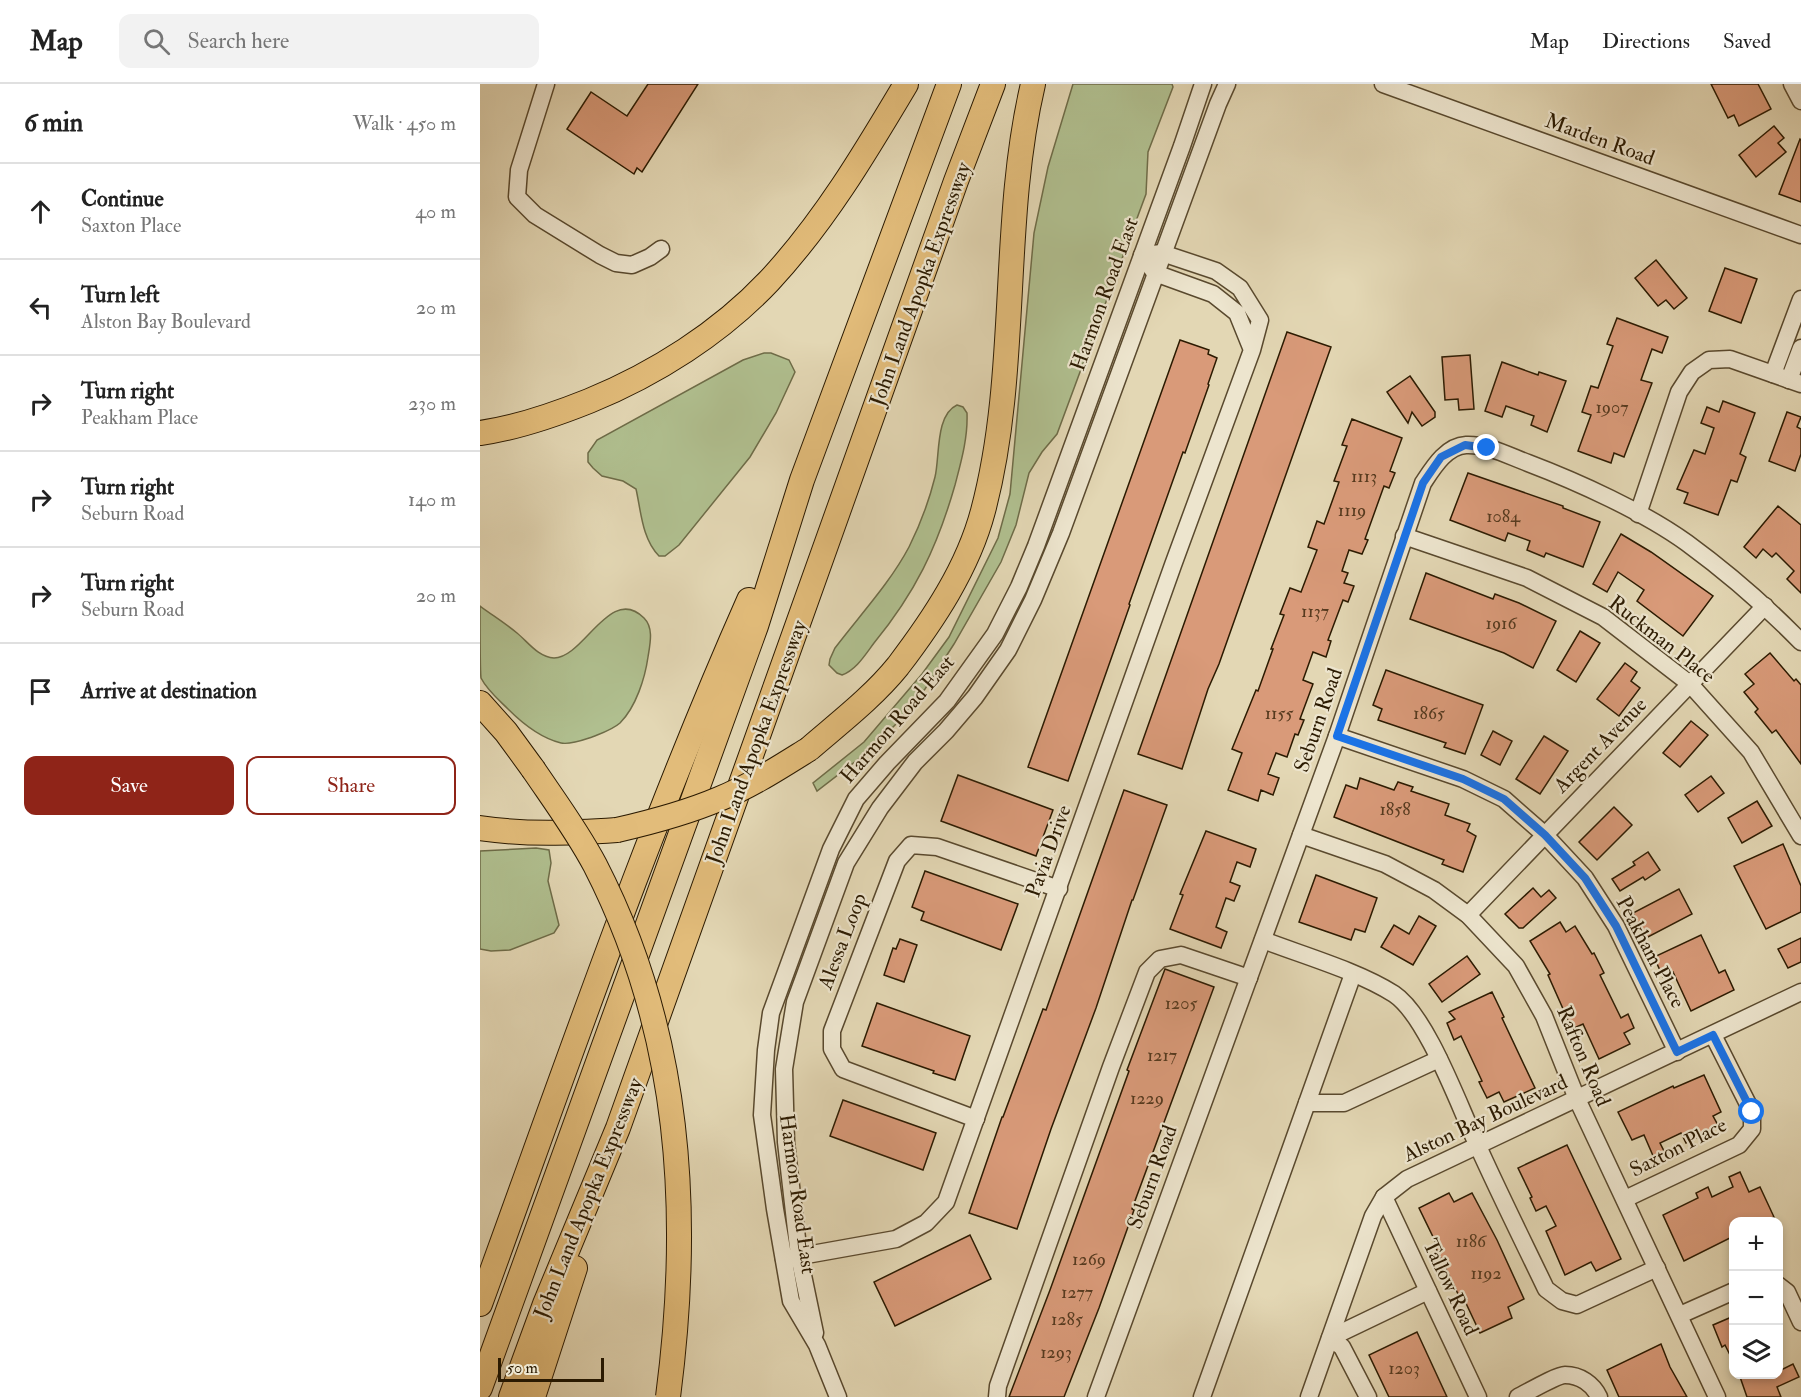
<!DOCTYPE html>
<meta charset="utf-8">
<style>
body{margin:0;font-family:"IM FELL Double Pica",serif;background:#f2f2f2;color:#222}
.controls{position:absolute;right:18px;bottom:18px;display:grid;overflow:hidden;border-radius:12px;box-shadow:0 3px 9px #0003}
.controls button{width:54px;height:54px;display:grid;place-items:center;padding:0;border:0;border-bottom:2px solid #e0e0e0;background:#fff;color:#222;font:30px sans-serif}
.scale{position:absolute;left:18px;bottom:15px;width:106px;box-sizing:border-box;padding-left:6px;border:3px solid #2b1a01;border-top:0;font-size:16px;line-height:21px;white-space:nowrap;color:#2b1a01;-webkit-text-stroke:4px #ede5ce;paint-order:stroke}
.stop{position:absolute;width:18px;height:18px;margin:-14px;border:4px solid #1a73e8;border-radius:50%;background:#fff}
.stop.end{background:#1a73e8;border-color:#fff;box-shadow:0 2px 6px #0008}
.list{margin:0;padding:0;list-style:none}
h2{display:flex;justify-content:space-between;align-items:center;height:78px;margin:0;padding:0 24px;font-size:26px}
h2 small{font-size:20px;font-weight:400;color:#767676}
.list li{display:grid;grid-template-columns:39px 1fr auto;gap:18px;align-items:center;box-sizing:border-box;height:96px;padding:0 24px;border-top:2px solid #e0e0e0}
.list b{display:block;font-size:22px;white-space:nowrap}
.list p{margin:0;font-size:20px;white-space:nowrap;color:#767676}
.list em{font-size:20px;font-style:normal;color:#767676}
.actions{display:flex;gap:12px;padding:18px 24px}
.actions a{flex:1;padding:14px 0;border:2px solid #8f2418;border-radius:12px;text-align:center;font-size:21px;color:#8f2418}
.actions .main{background:#8f2418;color:#fff}
.icon{flex:none;width:33px;height:33px;fill:none;stroke:currentColor;stroke-width:2;stroke-linecap:round;stroke-linejoin:round}
.map{position:relative;flex:none;width:1321px;height:1313px;overflow:hidden}
header{display:flex;align-items:center;gap:36px;box-sizing:border-box;height:84px;padding:0 30px;background:#fff;border-bottom:2px solid #e0e0e0}
header strong{font-size:28px}
nav{display:flex;gap:33px;margin-inline-start:auto;font-size:21px}
.search{width:420px;height:54px;background:#f2f2f2;display:flex;align-items:center;gap:15px;box-sizing:border-box;padding:0 21px;border-radius:12px;color:#767676;font-size:22px}
main{display:flex}
aside{flex:1;background:#fff}
.map>svg:first-child{display:block}
.green{fill:#b0bf8f;stroke:#6e6c48;stroke-width:1.5}
.building{fill:#d99a79;stroke:#2b1a01;stroke-width:1.5}
.lines{fill:none;stroke-linecap:round;stroke-linejoin:round}
.minor-casing{stroke:#59492e;stroke-width:19}
.highway-casing{stroke:#2b1a01;stroke-width:26}
.minor{stroke:#ede5ce;stroke-width:16}
.highway{stroke:#e2bc7a;stroke-width:24}
.highway-bridge-casing{stroke:#2b1a01;stroke-width:26;stroke-linecap:butt}
.highway-bridge{stroke:#e2bc7a;stroke-width:24}
.route{stroke:#1a73e8;stroke-width:8}
.labels{text-anchor:middle;stroke-width:4.5;stroke-linejoin:round;paint-order:stroke}
.number-label{font-size:18px;fill:#563a1f}
.street-label{font-size:21px;fill:#2b1a01;stroke:#ede5ce}
</style>
<header>
<strong>Map</strong>
<div class="search"><svg class="icon" aria-label="search" viewBox="0 0 24 24"><circle cx="10" cy="10" r="6"/><path d="M15 15l6 6"/></svg>Search here</div>
<nav><a>Map</a><a>Directions</a><a>Saved</a></nav>
</header>
<main>
<aside>
<h2>6 min<small>Walk · 450 m</small></h2>
<ul class="list">
<li><svg class="icon" aria-label="ahead" viewBox="0 0 24 24"><path d="M12 20V5M6 11l6-6 6 6"/></svg><div><b>Continue</b><p>Saxton Place</p></div><em>40 m</em></li>
<li><svg class="icon" aria-label="left" viewBox="0 0 24 24"><path d="M17 20v-9H6M10 6l-5 5 5 5"/></svg><div><b>Turn left</b><p>Alston Bay Boulevard</p></div><em>20 m</em></li>
<li><svg class="icon" aria-label="right" viewBox="0 0 24 24"><path d="M7 20v-9h11M14 6l5 5-5 5"/></svg><div><b>Turn right</b><p>Peakham Place</p></div><em>230 m</em></li>
<li><svg class="icon" aria-label="right" viewBox="0 0 24 24"><path d="M7 20v-9h11M14 6l5 5-5 5"/></svg><div><b>Turn right</b><p>Seburn Road</p></div><em>140 m</em></li>
<li><svg class="icon" aria-label="right" viewBox="0 0 24 24"><path d="M7 20v-9h11M14 6l5 5-5 5"/></svg><div><b>Turn right</b><p>Seburn Road</p></div><em>20 m</em></li>
<li><svg class="icon" aria-label="arrive" viewBox="0 0 24 24"><path d="M6 21V4h12l-3 4 3 4H6"/></svg><div><b>Arrive at destination</b></div></li>
</ul>
<div class="actions"><a class="main">Save</a><a>Share</a></div>
</aside>
<div class="map">
<svg width="1321" height="1313" viewBox="0 0 1321 1313">
<rect width="100%" height="100%" fill="#e3d7b4"/>
<filter id="stains"><feTurbulence type="fractalNoise" baseFrequency=".00333" numOctaves="4"/><feColorMatrix values="0 0 0 0 .2 0 0 0 0 .09 0 0 0 0 .02 0 0 0 .5 -.17"/></filter>
<radialGradient id="worn" r=".72"><stop offset=".6" stop-color="#630" stop-opacity="0"/><stop offset="1" stop-color="#630" stop-opacity=".3"/></radialGradient>
<!-- green -->
<g class="green">
<path d="M593,0H692L693,3L668,68L666,110L577,350L562,368L549,389L536,441L521,478L474,560L445,605L416,640L389,667L337,707L333,699L384,658L442,590L469,553L518,454L530,410L554,149L568,83Z"/>
<path d="M284,269H291L309,276L315,288L296,329L270,373L199,461L185,472H179C162,455 161,427 156,405L143,397L122,392L113,384L108,378V369L117,356L263,276Z"/>
<path d="M477,321L483,323L487,329C488,354 481,378 475,401C457,464 435,509 394,559C385,571 376,586 362,591L357,589L349,581L350,575L355,564C380,531 410,499 429,463C440,441 449,417 455,393C460,373 455,331 477,321Z"/>
<path d="M0,522C12,531 25,539 37,549C48,558 58,573 74,574C104,574 130,500 164,534C174,544 170,560 168,573C165,594 156,623 140,639C132,646 122,649 112,653C103,656 90,661 81,659C60,654 43,640 28,625C19,616 7,606 1,594C0,586 0,535 0,522Z"/>
<path d="M56,764L69,766L71,779L68,797L79,841L74,849L30,866L11,867L0,865V767Z"/>
</g>
<!-- building -->
<g class="building">
<path d="M168,0H218L162,88L157,84L154,90L87,45L111,8L147,32Z"/>
<path d="M1231,0H1278L1291,25L1259,42L1254,31L1248,34Z"/>
<path d="M1294,42L1304,54L1298,59L1306,68L1276,93L1259,71Z"/>
<path d="M1320,55L1321,56V118L1299,110Z"/>
<path d="M1176,176L1207,214L1194,225L1186,216L1178,222L1155,194Z"/>
<path d="M1245,184L1277,195L1261,239L1229,227Z"/>
<path d="M1137,234L1188,253L1182,269L1172,265L1161,296L1172,299L1144,373L1134,369L1131,379L1098,367L1111,331L1102,328L1111,302L1118,304L1133,262L1127,260Z"/>
<path d="M807,248L851,263L739,580L728,605L702,685L658,670Z"/>
<path d="M700,256L729,266L728,270L737,274L728,300L729,301L705,369L703,368L649,520L650,521L588,697L548,683Z"/>
<path d="M990,271L994,325L979,326L978,315L965,316L962,273Z"/>
<path d="M1022,278L1058,291L1059,288L1086,297L1067,348L1051,341L1054,332L1026,322L1022,333L1005,327Z"/>
<path d="M930,292L955,328V333L942,342L932,328L928,339L907,308Z"/>
<path d="M1243,317L1275,329L1260,370L1266,373L1257,398L1251,396L1238,431L1204,419L1208,409L1197,405L1214,366L1225,370L1234,344L1221,339L1227,323L1239,328Z"/>
<path d="M1307,328L1321,333L1317,343L1321,345V370L1315,387L1289,377Z"/>
<path d="M872,335L922,354L910,387L915,389L909,404L904,402L885,455L888,456L882,470L869,466L862,487L868,489L864,499L874,502L868,518L863,516L848,556L851,557L846,573L833,568L823,596L833,600L820,635L824,636L818,651L815,650L807,673L796,669L788,690L799,694L793,711L781,706L778,717L748,706L762,669L752,665L776,606L778,607L793,565H791L804,531L800,530L810,504L821,508L837,466L828,463L837,437L844,440L859,398L854,397L867,362L862,361Z"/>
<path d="M988,389L1083,422V424L1120,438L1103,483L1066,469L1064,473L1047,466L1050,457L1028,449L1025,457L970,436Z"/>
<path d="M1298,422L1321,441V509L1307,495L1314,487L1296,469L1292,473L1283,465L1276,474L1264,463Z"/>
<path d="M1141,450L1171,468L1233,512L1203,552L1157,517L1164,506L1138,488L1127,508L1113,500Z"/>
<path d="M946,489L1013,515L1015,510L1039,519L1076,537L1053,584L1024,569L930,535Z"/>
<path d="M1100,547L1120,559L1096,598L1077,586Z"/>
<path d="M1290,569L1314,597L1316,595L1321,601V680L1296,646L1292,649L1275,628L1278,625L1264,608L1274,600L1265,590Z"/>
<path d="M1145,579L1157,588L1151,597L1160,604L1139,632L1117,615Z"/>
<path d="M906,586L1003,621L985,670L964,663L966,659L898,636L902,625L893,621Z"/>
<path d="M1211,637L1228,651L1200,683L1183,669Z"/>
<path d="M1013,647L1032,657L1020,681L1001,671Z"/>
<path d="M1064,652L1088,667L1060,710L1036,695Z"/>
<path d="M478,691L573,726L556,772L461,737Z"/>
<path d="M1231,692L1244,709L1218,728L1205,711Z"/>
<path d="M880,694L914,706L918,698L933,703L931,707L969,720L965,731L990,740L987,747L996,752L983,788L962,780L964,776L854,733L866,701L877,705Z"/>
<path d="M644,706L687,721L653,816H652L616,924L571,1045L537,1145L489,1129L522,1033H523L563,925L566,926Z"/>
<path d="M1277,717L1292,742L1262,759L1248,734Z"/>
<path d="M1134,723L1152,741L1117,776L1099,758Z"/>
<path d="M726,747L776,765L770,783L757,778L750,798L760,802L754,817L746,814L736,843L747,848L741,864L690,845L703,811L700,810Z"/>
<path d="M1303,760L1321,802V828L1286,845L1254,782Z"/>
<path d="M1168,768L1180,786L1165,796L1163,793L1140,807L1132,795L1155,781L1153,778Z"/>
<path d="M445,787L538,820L521,866L441,836L444,828L432,823Z"/>
<path d="M836,791L897,814L885,848L875,845L871,856L819,838Z"/>
<path d="M1053,804L1061,813L1069,806L1076,814L1043,844H1039L1025,830Z"/>
<path d="M1199,805L1212,830L1166,854L1153,829Z"/>
<path d="M939,832L956,842L933,881L901,863L914,841L929,850Z"/>
<path d="M1080,838L1086,848L1095,842L1112,870L1114,869L1124,889L1120,891L1141,934L1148,930L1154,944L1144,949L1150,960L1119,975L1103,940L1092,945L1068,891L1070,890L1050,857Z"/>
<path d="M1221,851L1239,889L1245,886L1254,906L1211,927L1193,888L1183,893L1174,873Z"/>
<path d="M1321,854V878L1308,884L1298,865Z"/>
<path d="M420,855L437,861L424,898L404,891L413,864L416,865Z"/>
<path d="M987,872L1000,890L962,918L949,900Z"/>
<path d="M685,885L734,903L652,1125L654,1126L619,1224L584,1313H529L570,1206L649,987L647,986Z"/>
<path d="M1012,908L1024,933L1022,934L1055,1004L1024,1018L1019,1008L1007,1014L999,998L1002,997L981,952L974,956L967,939L975,935L969,928Z"/>
<path d="M397,919L490,952L475,996L453,989L454,987L382,962Z"/>
<path d="M1224,991L1241,1028L1233,1032L1239,1043L1206,1059L1201,1049L1180,1059L1185,1069L1174,1074L1164,1051L1152,1056L1138,1028L1193,1002L1194,1004Z"/>
<path d="M363,1016L456,1049L443,1086L350,1052Z"/>
<path d="M1087,1061L1141,1175L1116,1187L1111,1178L1085,1191L1066,1147L1076,1142L1066,1122L1056,1127L1050,1114L1052,1113L1038,1084Z"/>
<path d="M1260,1088L1269,1108L1280,1103L1294,1133L1285,1137H1254V1152L1204,1177L1183,1131L1218,1114L1216,1109L1228,1103L1232,1113L1253,1103L1249,1093Z"/>
<path d="M969,1109L974,1118L992,1109L1017,1156L1044,1215L1028,1223L1032,1234L1000,1249L983,1213L980,1214L954,1160L956,1159L939,1124Z"/>
<path d="M490,1151L511,1195L415,1242L394,1198Z"/>
<path d="M1254,1232V1279L1245,1261L1242,1263L1233,1241Z"/>
<path d="M937,1248L967,1313H909L889,1271Z"/>
<path d="M1181,1260L1190,1283L1207,1313H1139L1127,1286Z"/>
<path d="M1313,1280L1319,1293L1297,1303L1301,1313H1267L1259,1290H1299V1287Z"/>
</g>
<g class="lines">
<!-- minor casing -->
<g class="minor-casing">
<g id="minor">
<path d="M66,0L39,86L37,113L55,131L120,171L136,179L152,181L170,173L181,165"/>
<path d="M903,0L1321,151"/>
<path d="M1312,0L1321,17"/>
<path d="M1293,290L1321,215"/>
<path d="M1309,296L1321,264"/>
<path d="M1158,430L1199,308L1212,288L1229,276L1250,275L1321,300"/>
<path d="M924,452L1047,494L1123,533L1210,600L1271,668L1321,752"/>
<path d="M857,652L983,695L1024,715L1065,751L1105,794L1136,842L1197,968"/>
<path d="M821,751L905,780L954,806L988,831L1036,882L1064,932L1097,1015L1237,1313"/>
<path d="M988,831L1285,522"/>
<path d="M783,856C822,871 878,887 914,910C947,932 979,1022 997,1060C1019,1109 1043,1157 1066,1205L1082,1217L1097,1221L1177,1184"/>
<path d="M827,1019H864L959,975"/>
<path d="M496,1035L363,985L352,965V947L417,777L431,761L457,763L579,805"/>
<path d="M904,1113L998,1313"/>
<path d="M1145,1115L1259,1061L1272,1045V1028L1233,951"/>
<path d="M304,1175L416,1155L446,1139L466,1118L693,481L772,266L780,236L760,204L736,187L682,169L662,171L675,189L733,210L757,229L772,266"/>
<path d="M1298,1201L1307,1208L1321,1238"/>
<path d="M1200,1231L1254,1207"/>
<path d="M335,1249L319,1172L306,1058L304,985L315,918L366,779L400,724L435,678L466,647L495,613L528,566L553,516L581,449L738,20L747,0"/>
<path d="M358,1313L337,1261L311,1217L295,1125L282,1031L286,966L291,929L351,765L376,715L407,679L467,617L515,550L539,503L556,462L702,62L723,0"/>
<path d="M517,1313L518,1302L631,983L667,888L680,875L701,871L769,894"/>
<path d="M616,1313L857,652L943,399C953,384 966,362 986,361C1007,360 1029,372 1048,379C1098,398 1164,428 1207,459C1248,489 1286,522 1321,558"/>
<path d="M722,1313L873,890"/>
<path d="M829,1313L893,1132L904,1113L927,1095L1321,908"/>
<path d="M888,1313L862,1263L850,1254L948,1207"/>
<path d="M1038,1313C1048,1308 1077,1291 1085,1291C1100,1291 1113,1300 1119,1313"/>
</g>
</g>
<!-- highway casing -->
<g class="highway-casing">
<g id="highway">
<path d="M0,349C37,344 74,331 109,317C175,290 240,249 289,197C344,138 385,69 426,0"/>
<path d="M0,619L26,648L53,685"/>
<path d="M329,665C359,639 393,613 418,582C453,536 488,484 503,427C540,288 520,141 553,0"/>
<path d="M0,744C46,751 91,749 137,746"/>
<path d="M0,1220C86,984 167,746 269,516"/>
<path d="M0,1304L276,542L322,396L469,0"/>
<path d="M31,1313L65,1220L138,1044L476,97L513,0"/>
<path d="M53,1313L95,1184"/>
</g>
</g>
<!-- minor -->
<use href="#minor" class="minor"/>
<!-- highway -->
<use href="#highway" class="highway"/>
<!-- highway-bridge casing -->
<g class="highway-bridge-casing">
<g id="highway-bridge">
<path d="M53,685C74,716 97,747 115,781C201,948 212,1129 188,1313"/>
<path d="M137,746C172,738 206,729 239,715C271,702 300,683 329,665"/>
</g>
</g>
<!-- highway-bridge -->
<use href="#highway-bridge" class="highway-bridge"/>
</g>
<g class="lines">
<!-- route -->
<path class="route" d="M1007,364L985,361L961,373L943,399L857,652L983,695L1024,715L1065,751L1105,794L1136,842L1197,968L1233,951L1272,1028"/>
</g>
<g class="labels">
<!-- number labels -->
<g class="number-label">
<text x="1132" y="329">1907</text>
<text x="884" y="398">1113</text>
<text x="872" y="432">1119</text>
<text x="1023" y="438">1084</text>
<text x="835" y="533">1137</text>
<text x="1021" y="545">1916</text>
<text x="799" y="635">1155</text>
<text x="949" y="635">1865</text>
<text x="915" y="731">1858</text>
<text x="701" y="925">1205</text>
<text x="682" y="977">1217</text>
<text x="667" y="1020">1229</text>
<text x="991" y="1163">1186</text>
<text x="609" y="1181">1269</text>
<text x="1006" y="1195">1192</text>
<text x="597" y="1214">1277</text>
<text x="587" y="1241">1285</text>
<text x="576" y="1274">1293</text>
<text x="924" y="1290">1203</text>
</g>
<!-- street labels -->
<g class="street-label">
<text transform="translate(1120 55) rotate(20)" y="7">Marden Road</text>
<text transform="translate(440 200) rotate(-70)" y="7">John Land Apopka Expressway</text>
<text transform="translate(624 210) rotate(-70)" y="7">Harmon Road East</text>
<text transform="translate(1182 555) rotate(38)" y="7">Ruckman Place</text>
<text transform="translate(417 635) rotate(-49)" y="7">Harmon Road East</text>
<text transform="translate(838 636) rotate(-71)" y="7">Seburn Road</text>
<text transform="translate(276 658) rotate(-70)" y="7">John Land Apopka Expressway</text>
<text transform="translate(1120 661) rotate(-46)" y="7">Argent Avenue</text>
<text transform="translate(568 767) rotate(-70)" y="7">Pavia Drive</text>
<text transform="translate(362 857) rotate(-69)" y="7">Alessa Loop</text>
<text transform="translate(1171 868) rotate(62)" y="7">Peakham Place</text>
<text transform="translate(1104 972) rotate(67)" y="7">Rafton Road</text>
<text transform="translate(1005 1034) rotate(-25)" y="7">Alston Bay Boulevard</text>
<text transform="translate(1198 1063) rotate(-27)" y="7">Saxton Place</text>
<text transform="translate(672 1093) rotate(-70)" y="7">Seburn Road</text>
<text transform="translate(318 1110) rotate(82)" y="7">Harmon Road East</text>
<text transform="translate(108 1114) rotate(-68)" y="7">John Land Apopka Expressway</text>
<text transform="translate(971 1203) rotate(65)" y="7">Tallow Road</text>
</g>
</g>
<rect width="100%" height="100%" filter="url(#stains)"/>
<rect width="100%" height="100%" fill="url(#worn)"/>
</svg>
<div class="controls">
<button>+</button>
<button>−</button>
<button><svg class="icon" aria-label="layers" viewBox="0 0 24 24"><path d="M12 4l9 5-9 5-9-5zM3 14l9 5 9-5"/></svg></button>
</div>
<div class="scale">50 m</div>
<div class="stop" style="left:1272px;top:1028px"></div>
<div class="stop end" style="left:1007px;top:364px"></div>
</div>
</main>
